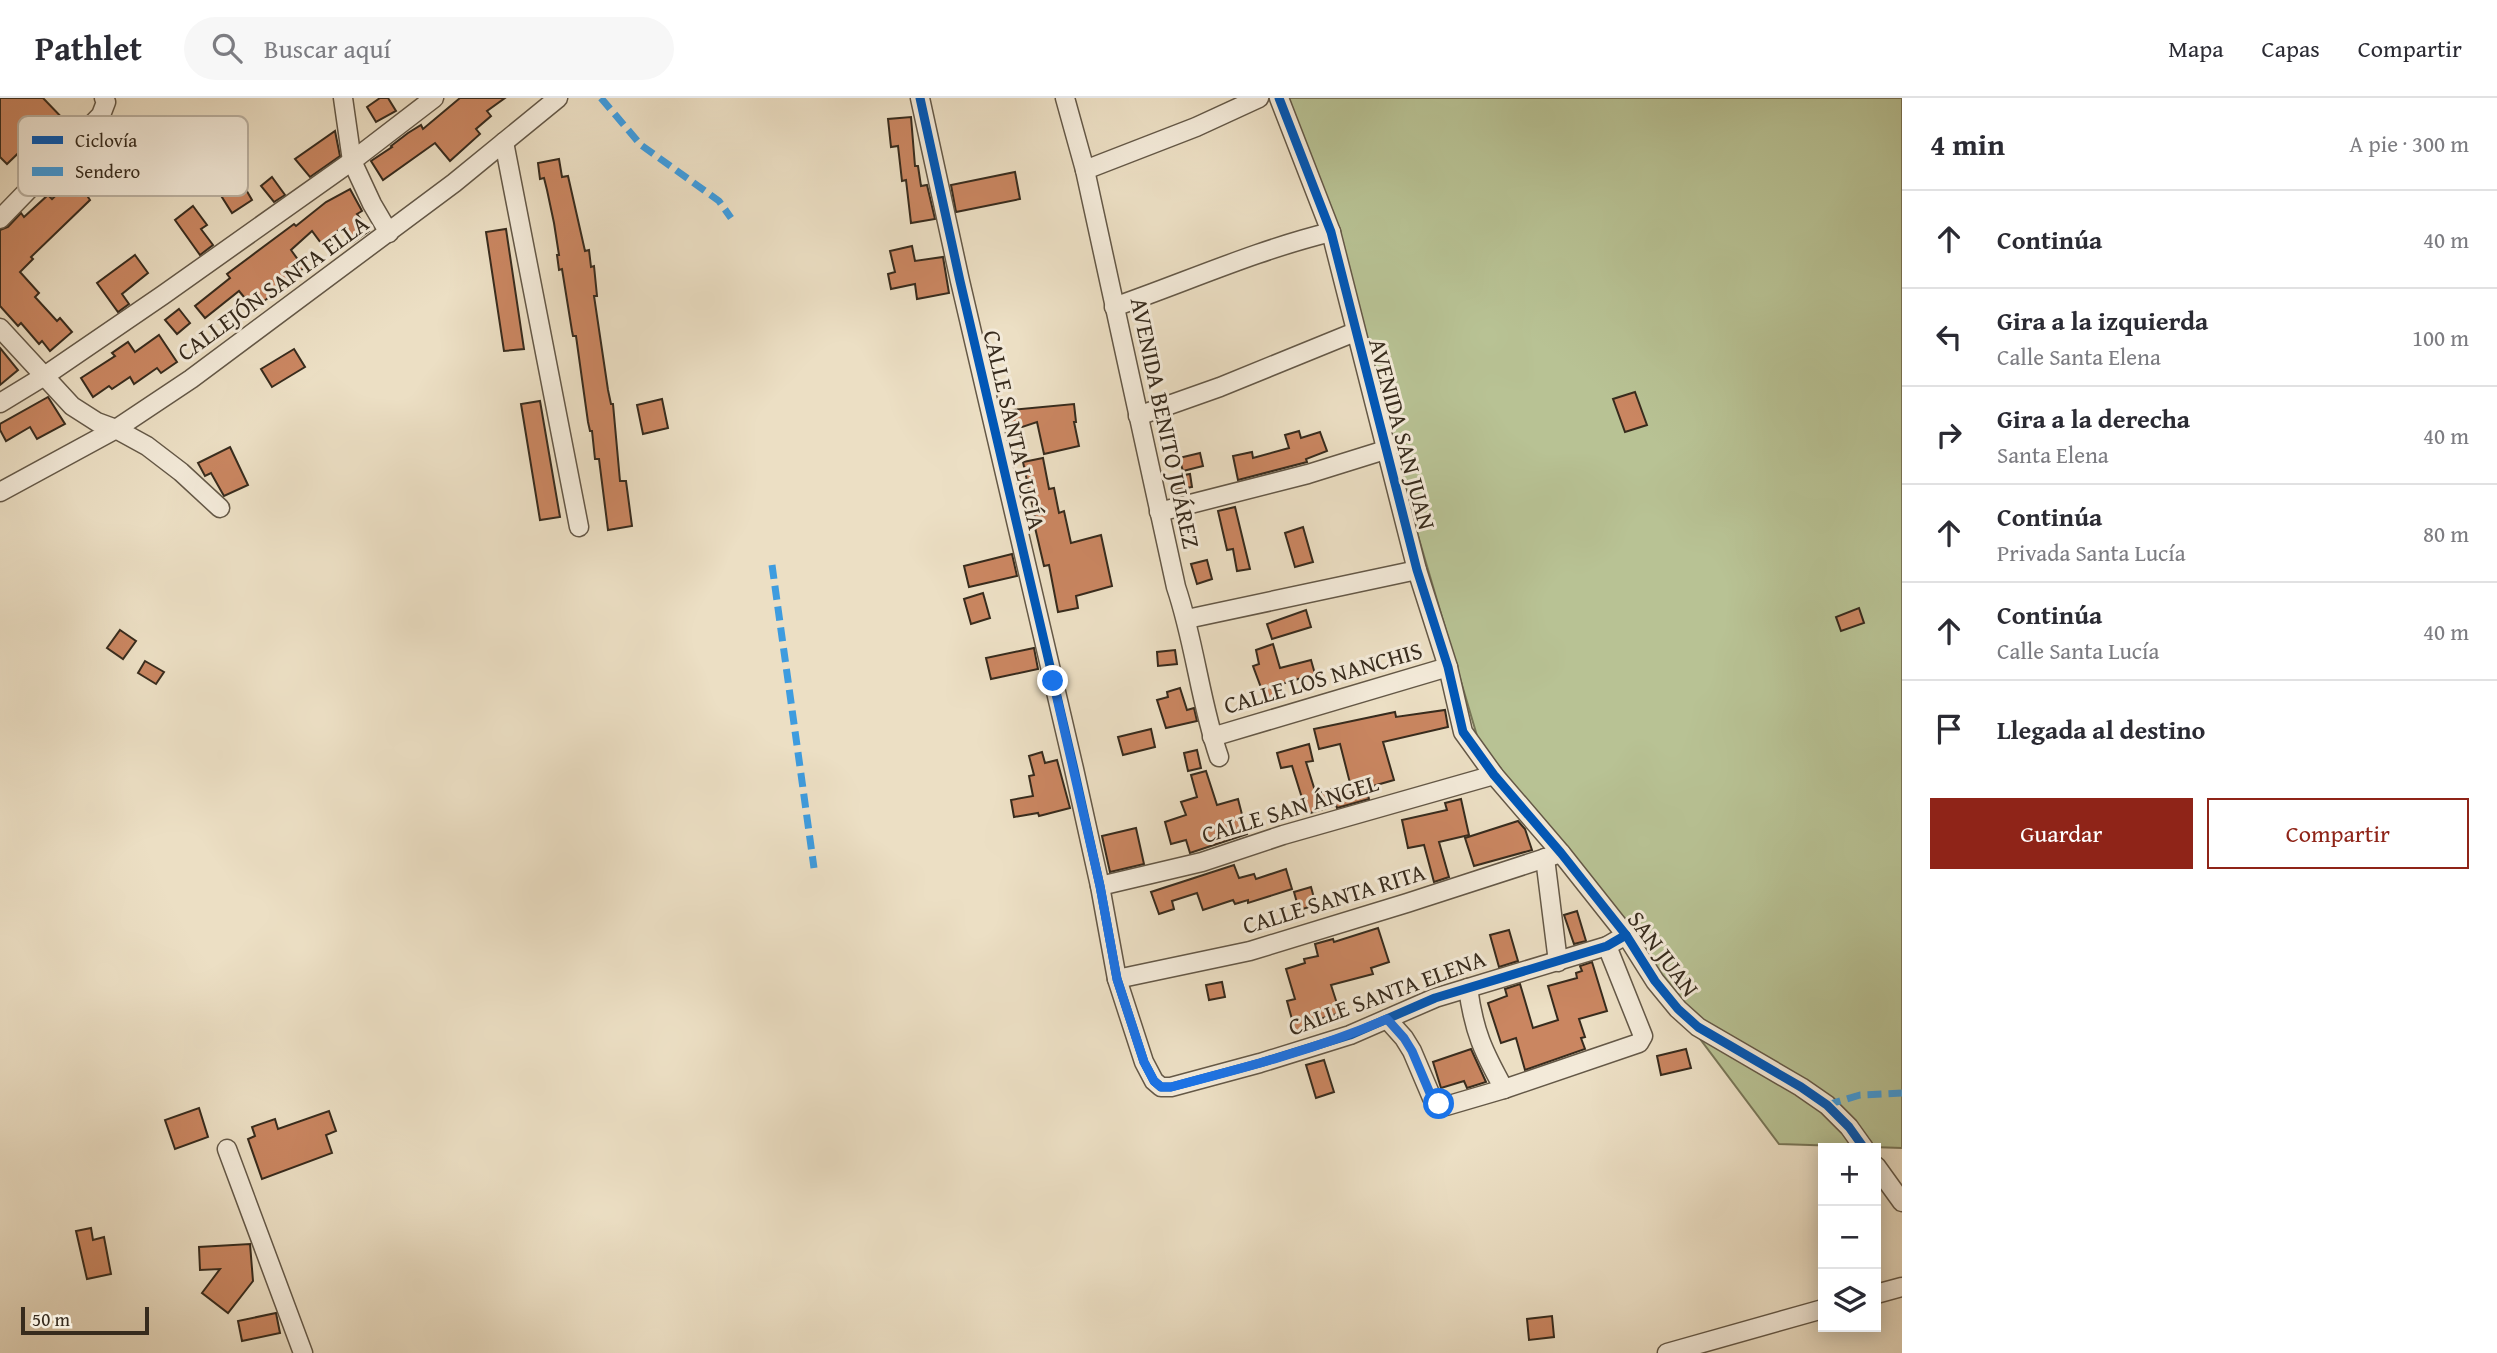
<!DOCTYPE html>
<html lang="es">
<meta charset="utf-8">
<style>
body{margin:0;font-family:"Gentium Book Plus",serif;background:#f7f7f7;color:#2b2b33}
.controls{position:absolute;right:21px;bottom:21px;display:grid;overflow:hidden;border-radius:0px;box-shadow:0 4px 18px #0003}
.controls button{width:63px;height:63px;display:grid;place-items:center;padding:0;border:0;border-bottom:2px solid #e1e1e2;background:#fff;color:#2b2b33;font:35px sans-serif}
.scale{position:absolute;left:21px;bottom:18px;width:128px;box-sizing:border-box;padding-left:7px;border:4px solid #372b1d;border-top:0;font-size:19px;line-height:24px;white-space:nowrap;color:#372b1d;-webkit-text-stroke:5px #f3ead9;paint-order:stroke}
.stop{position:absolute;width:21px;height:21px;margin:-16px;border:5px solid #1a73e8;border-radius:50%;background:#fff}
.stop.end{background:#1a73e8;border-color:#fff;box-shadow:0 2px 7px #0008}
.list{margin:0;padding:0;list-style:none}
h2{display:flex;justify-content:space-between;align-items:center;height:91px;margin:0;padding:0 28px;font-size:30px}
h2 small{font-size:23px;font-weight:400;color:#7c7c81}
.list li{display:grid;grid-template-columns:46px 1fr auto;gap:21px;align-items:center;box-sizing:border-box;height:98px;padding:0 28px;border-top:2px solid #e1e1e2}
.list b{display:block;font-size:26px;white-space:nowrap}
.list p{margin:0;font-size:23px;white-space:nowrap;color:#7c7c81}
.list em{font-size:23px;font-style:normal;color:#7c7c81}
.actions{display:flex;gap:14px;padding:21px 28px}
.actions a{flex:1;padding:16px 0;border:2px solid #8f2418;border-radius:0px;text-align:center;font-size:24px;color:#8f2418}
.actions .main{background:#8f2418;color:#fff}
.icon{flex:none;width:38px;height:38px;fill:none;stroke:currentColor;stroke-width:2;stroke-linecap:round;stroke-linejoin:round}
.map{position:relative;flex:none;width:1902px;height:1255px;overflow:hidden}
header{display:flex;align-items:center;gap:42px;box-sizing:border-box;height:98px;padding:0 35px;background:#fff;border-bottom:2px solid #e1e1e2}
header strong{font-size:33px}
nav{display:flex;gap:38px;margin-inline-start:auto;font-size:24px}
.search{width:490px;height:63px;background:#f7f7f7;display:flex;align-items:center;gap:18px;box-sizing:border-box;padding:0 24px;border-radius:38px;color:#7c7c81;font-size:26px}
main{display:flex}
aside{flex:1;background:#fff}
.map>svg:first-child{display:block}
.green{fill:#b8c294;stroke:#787658;stroke-width:2}
.building{fill:#ca8661;stroke:#372b1d;stroke-width:2}
.lines{fill:none;stroke-linecap:round;stroke-linejoin:round}
.street-casing{stroke:#645847;stroke-width:21}
.street{stroke:#f3ead9;stroke-width:18}
.quiet{stroke:#3e9cdf;stroke-width:7;stroke-dasharray:14 7;stroke-linecap:butt}
.cycleway-casing{stroke:#f3ead9;stroke-width:13}
.cycleway{stroke:#0057b8;stroke-width:9}
.route{stroke:#1a73e8;stroke-width:9}
.labels{text-anchor:middle;stroke-width:6;stroke-linejoin:round;paint-order:stroke}
.street-label{font-size:24px;fill:#372b1d;stroke:#f3ead9}
.key{fill:#f3ead9;stroke:#bbb1a1;stroke-width:2}
.key-label{font-size:19px;fill:#372b1d}
</style>
<header>
<strong>Pathlet</strong>
<div class="search"><svg class="icon" aria-label="search" viewBox="0 0 24 24"><circle cx="10" cy="10" r="6"/><path d="M15 15l6 6"/></svg>Buscar aquí</div>
<nav><a>Mapa</a><a>Capas</a><a>Compartir</a></nav>
</header>
<main>
<div class="map">
<svg width="1902" height="1255" viewBox="0 0 1902 1255">
<rect width="100%" height="100%" fill="#ecdfc4"/>
<filter id="stains"><feTurbulence type="fractalNoise" baseFrequency=".00286" numOctaves="4"/><feColorMatrix values="0 0 0 0 .2 0 0 0 0 .09 0 0 0 0 .02 0 0 0 .5 -.17"/></filter>
<radialGradient id="worn" r=".72"><stop offset=".6" stop-color="#630" stop-opacity="0"/><stop offset="1" stop-color="#630" stop-opacity=".3"/></radialGradient>
<!-- green -->
<path class="green" d="M1289,0H1902V1050L1779,1046L1480,648Z"/>
<!-- building -->
<g class="building">
<path d="M0,0H43L70,28L49,52L36,38L7,66L0,59Z"/>
<path d="M380,0H388L396,13L376,24L367,9Z"/>
<path d="M460,0H505L487,13L491,18L476,31L480,36L450,63L435,45L383,82L371,63L392,49L391,48L408,35L421,27L423,31Z"/>
<path d="M911,19L915,68H918L921,88L927,87L935,121L911,125L906,82L902,83L898,48L891,49L888,21Z"/>
<path d="M110,30L123,44L90,75L102,89L88,99L90,102L31,159L33,161L20,174L39,195L35,199L57,223L60,220L72,234L50,253L42,243L39,246L21,225L18,228L0,208V132L8,129L21,115L24,119L48,97L52,101L75,79L71,73L74,70L72,67Z"/>
<path d="M335,33L340,58L310,79L295,61Z"/>
<path d="M559,61L562,79L568,78L585,153L589,152L591,169L594,168L597,198H594L608,292L611,306H613L620,383H626L632,428L608,432L599,361H595L592,333H590L588,324L576,238H573L572,233L562,171L559,172L557,157H559L554,125L547,92L544,80L540,81L538,65Z"/>
<path d="M1015,74L1020,101L956,114L951,87Z"/>
<path d="M272,79L285,97L274,104L261,88Z"/>
<path d="M241,83L252,102L232,115L220,96Z"/>
<path d="M350,91L362,113L357,116L369,133L353,144L343,129L321,145L312,133L291,152L304,170L282,185L285,189L253,210L239,193L205,220L195,208L230,180L227,176L294,126L296,128L326,104Z"/>
<path d="M193,108L207,127L201,131L213,147L200,157L175,122Z"/>
<path d="M506,131L524,251L504,253L486,134Z"/>
<path d="M912,148L915,163L943,159L949,195L917,201L915,186L891,191L888,176L895,174L890,153Z"/>
<path d="M135,157L148,175L122,196L129,206L118,214L97,185Z"/>
<path d="M179,211L190,225L177,236L165,222Z"/>
<path d="M159,237L177,264L161,275L157,270L134,286L130,279L112,291L109,288L93,299L81,280L115,258L112,255L128,244L135,254Z"/>
<path d="M0,250L18,272L0,287Z"/>
<path d="M294,251L305,269L272,289L261,271Z"/>
<path d="M1635,294L1647,327L1625,334L1613,301Z"/>
<path d="M48,299L65,326L37,341L30,329L6,343L0,332V326Z"/>
<path d="M662,301L668,330L643,336L637,307Z"/>
<path d="M540,303L560,419L540,422L521,306Z"/>
<path d="M1074,306L1076,324H1074L1079,348L1044,356L1037,324L1013,332L1008,318L1014,317L1012,312Z"/>
<path d="M1299,333L1301,340L1320,334L1327,353L1306,361L1307,364L1238,382L1233,358L1252,354L1253,360L1289,350L1285,337Z"/>
<path d="M230,349L248,387L224,398L211,375L205,378L198,365Z"/>
<path d="M1200,355L1203,368L1183,373L1179,360Z"/>
<path d="M1043,360L1049,391L1054,390L1059,415L1064,413L1071,445L1101,437L1112,488L1076,498L1078,510L1058,514L1049,467L1044,468L1033,421L1035,420L1023,364Z"/>
<path d="M1190,376L1192,389L1175,392L1173,379Z"/>
<path d="M1235,409L1250,471L1237,473L1233,451L1227,452L1218,413Z"/>
<path d="M1303,429L1313,464L1295,469L1285,435Z"/>
<path d="M1012,456L1017,478L969,489L964,468Z"/>
<path d="M1207,462L1212,481L1197,486L1191,466Z"/>
<path d="M983,495L990,520L971,526L964,501Z"/>
<path d="M1859,510L1864,525L1841,533L1836,519Z"/>
<path d="M1306,512L1311,529L1272,541L1267,526Z"/>
<path d="M120,532L136,543L123,561L107,550Z"/>
<path d="M1273,546L1280,570L1311,562L1315,576L1278,587L1282,597L1266,603L1253,568L1259,566L1256,552Z"/>
<path d="M1034,550L1038,571L991,581L986,560Z"/>
<path d="M1175,552L1177,566L1158,568L1157,554Z"/>
<path d="M145,563L164,574L156,586L138,575Z"/>
<path d="M1180,590L1187,612L1194,610L1197,623L1166,630L1157,602L1168,599L1167,594Z"/>
<path d="M1445,612L1448,629L1383,644L1394,682L1366,690L1369,701L1337,710L1336,707L1307,716L1292,668L1281,670L1277,655L1309,646L1313,663L1306,664L1316,696L1350,685L1340,646L1319,651L1314,631L1395,614L1396,619Z"/>
<path d="M1151,631L1155,649L1123,657L1118,639Z"/>
<path d="M1197,652L1201,670L1188,673L1184,655Z"/>
<path d="M1042,654L1045,665L1057,662L1070,710L1039,718L1038,715L1014,719L1011,702L1033,698L1029,678L1034,677L1029,658Z"/>
<path d="M1206,673L1217,707L1238,701L1247,736L1190,755L1186,742L1171,746L1165,724L1186,717L1181,704L1197,699L1191,677Z"/>
<path d="M1461,701L1469,737L1439,744L1449,779L1434,784L1424,747L1408,750L1402,722L1447,712L1445,705Z"/>
<path d="M1518,723L1525,731L1532,752L1474,768L1465,740Z"/>
<path d="M1136,730L1144,766L1110,774L1102,738Z"/>
<path d="M1234,767L1239,780L1254,776L1256,781L1286,771L1292,791L1248,805V802L1235,806L1233,802L1203,812L1197,795L1172,803L1174,811L1159,816L1151,794Z"/>
<path d="M1311,789L1316,807L1299,812L1294,794Z"/>
<path d="M1577,813L1586,843L1574,846L1564,817Z"/>
<path d="M1378,830L1389,864L1371,870L1373,876L1331,887L1340,915L1313,923L1315,930L1296,936L1287,903L1295,901L1286,871L1305,865L1304,861L1318,858L1315,846L1333,841L1334,844Z"/>
<path d="M1509,832L1518,863L1499,869L1490,837Z"/>
<path d="M1592,864L1607,913L1579,921L1585,939L1581,940L1585,951L1525,972L1516,940L1501,945L1488,905L1507,898L1505,891L1520,886L1533,930L1558,922L1548,888L1577,880L1576,875L1582,873L1580,868Z"/>
<path d="M1222,884L1225,899L1209,902L1206,887Z"/>
<path d="M1471,951L1486,984L1467,990L1464,983L1441,990L1433,964Z"/>
<path d="M1686,951L1691,970L1661,977L1657,958Z"/>
<path d="M1324,962L1334,994L1316,1000L1306,967Z"/>
<path d="M199,1010L208,1039L175,1051L165,1022Z"/>
<path d="M329,1013L336,1033L326,1037L332,1055L262,1081L248,1041L255,1038L252,1029L275,1021L278,1031Z"/>
<path d="M91,1130L93,1142L104,1139L111,1176L87,1181L76,1133Z"/>
<path d="M250,1146L253,1183L228,1215L202,1195L220,1171L200,1172L199,1149Z"/>
<path d="M276,1215L280,1235L242,1243L238,1223Z"/>
<path d="M1552,1218L1554,1239L1529,1242L1527,1221Z"/>
</g>
<g class="lines">
<!-- street casing -->
<g class="street-casing">
<g id="street">
<path d="M343,0L352,63L372,106L389,135"/>
<path d="M920,0L960,183L1074,671L1100,788L1117,881L1144,964L1154,983L1161,989H1171L1260,965L1350,937L1435,900L1607,848L1626,837"/>
<path d="M1065,0L1085,72L1176,489C1195,545 1200,604 1219,659"/>
<path d="M1279,0L1331,134L1417,472L1448,569L1463,634L1494,677L1561,755L1626,837L1655,883L1678,911L1698,929L1801,989L1827,1007L1849,1029L1864,1050"/>
<path d="M504,44L579,429"/>
<path d="M1085,72L1196,29L1259,0"/>
<path d="M0,121L101,17L106,4L104,0"/>
<path d="M1114,209C1186,184 1257,152 1331,134"/>
<path d="M0,230L72,308L97,324L116,331L147,348L181,374L220,410"/>
<path d="M0,305L46,277L163,197L352,63L434,0"/>
<path d="M1138,318L1220,289L1355,234"/>
<path d="M0,394L116,331L191,281L454,85L558,0"/>
<path d="M1159,414L1308,376L1385,352"/>
<path d="M1187,521L1417,472"/>
<path d="M1212,639L1448,569"/>
<path d="M1545,760L1558,864"/>
<path d="M1100,788L1202,764L1283,737L1494,677"/>
<path d="M1117,881L1250,853L1407,805L1561,755"/>
<path d="M1468,890C1474,934 1483,953 1504,991"/>
<path d="M1387,921L1404,940L1412,953L1432,1000L1446,1008L1504,991L1639,945L1643,938L1607,848"/>
<path d="M227,1051L303,1255"/>
<path d="M1876,1068L1902,1104"/>
<path d="M1876,1196L1902,1189"/>
<path d="M1667,1255L1823,1211"/>
</g>
</g>
<!-- street -->
<use href="#street" class="street"/>
<!-- quiet -->
<g class="quiet">
<path d="M601,0L641,47L719,103L731,120"/>
<path d="M772,467L814,770"/>
<path d="M1827,1007L1860,997L1902,995"/>
</g>
<!-- cycleway casing -->
<g class="cycleway-casing">
<g id="cycleway">
<path d="M920,0L960,183L1074,671L1100,788L1117,881L1144,964L1154,983L1161,989H1171L1260,965L1350,937L1435,900L1607,848L1626,837"/>
<path d="M1279,0L1331,134L1417,472L1448,569L1463,634L1494,677L1561,755L1626,837L1655,883L1678,911L1698,929L1801,989L1827,1007L1849,1029L1864,1050"/>
</g>
</g>
<!-- cycleway -->
<use href="#cycleway" class="cycleway"/>
</g>
<g class="lines">
<!-- route -->
<path class="route" d="M1053,583L1100,788L1117,881L1144,964L1154,983L1161,989H1171C1244,970 1317,951 1387,921L1404,940L1412,953L1432,1000L1439,1006"/>
</g>
<g class="labels">
<!-- street labels -->
<g class="street-label">
<text transform="translate(273 190) rotate(-36)" y="8">CALLEJÓN SANTA ELLA</text>
<text transform="translate(1165 325) rotate(78)" y="8">AVENIDA BENITO JUÁREZ</text>
<text transform="translate(1014 332) rotate(77)" y="8">CALLE SANTA LUCÍA</text>
<text transform="translate(1402 336) rotate(75)" y="8">AVENIDA SAN JUAN</text>
<text transform="translate(1323 580) rotate(-16)" y="8">CALLE LOS NANCHIS</text>
<text transform="translate(1290 711) rotate(-17)" y="8">CALLE SAN ÁNGEL</text>
<text transform="translate(1334 801) rotate(-17)" y="8">CALLE SANTA RITA</text>
<text transform="translate(1663 856) rotate(53)" y="8">SAN JUAN</text>
<text transform="translate(1387 895) rotate(-20)" y="8">CALLE SANTA ELENA</text>
</g>
</g>
<!-- legend -->
<rect x="18" y="18" width="230" height="80" rx="10" class="key"/>
<rect x="32" y="38" width="31" height="8" fill="#0057b8"/>
<rect x="32" y="69" width="31" height="9" fill="#3e9cdf"/>
<g class="key-label">
<text x="75" y="49">Ciclovía</text>
<text x="75" y="80">Sendero</text>
</g>
<rect width="100%" height="100%" filter="url(#stains)"/>
<rect width="100%" height="100%" fill="url(#worn)"/>
</svg>
<div class="controls">
<button>+</button>
<button>−</button>
<button><svg class="icon" aria-label="layers" viewBox="0 0 24 24"><path d="M12 4l9 5-9 5-9-5zM3 14l9 5 9-5"/></svg></button>
</div>
<div class="scale">50 m</div>
<div class="stop" style="left:1439px;top:1006px"></div>
<div class="stop end" style="left:1053px;top:583px"></div>
</div>
<aside>
<h2>4 min<small>A pie · 300 m</small></h2>
<ul class="list">
<li><svg class="icon" aria-label="ahead" viewBox="0 0 24 24"><path d="M12 20V5M6 11l6-6 6 6"/></svg><div><b>Continúa</b></div><em>40 m</em></li>
<li><svg class="icon" aria-label="left" viewBox="0 0 24 24"><path d="M17 20v-9H6M10 6l-5 5 5 5"/></svg><div><b>Gira a la izquierda</b><p>Calle Santa Elena</p></div><em>100 m</em></li>
<li><svg class="icon" aria-label="right" viewBox="0 0 24 24"><path d="M7 20v-9h11M14 6l5 5-5 5"/></svg><div><b>Gira a la derecha</b><p>Santa Elena</p></div><em>40 m</em></li>
<li><svg class="icon" aria-label="ahead" viewBox="0 0 24 24"><path d="M12 20V5M6 11l6-6 6 6"/></svg><div><b>Continúa</b><p>Privada Santa Lucía</p></div><em>80 m</em></li>
<li><svg class="icon" aria-label="ahead" viewBox="0 0 24 24"><path d="M12 20V5M6 11l6-6 6 6"/></svg><div><b>Continúa</b><p>Calle Santa Lucía</p></div><em>40 m</em></li>
<li><svg class="icon" aria-label="arrive" viewBox="0 0 24 24"><path d="M6 21V4h12l-3 4 3 4H6"/></svg><div><b>Llegada al destino</b></div></li>
</ul>
<div class="actions"><a class="main">Guardar</a><a>Compartir</a></div>
</aside>
</main>
